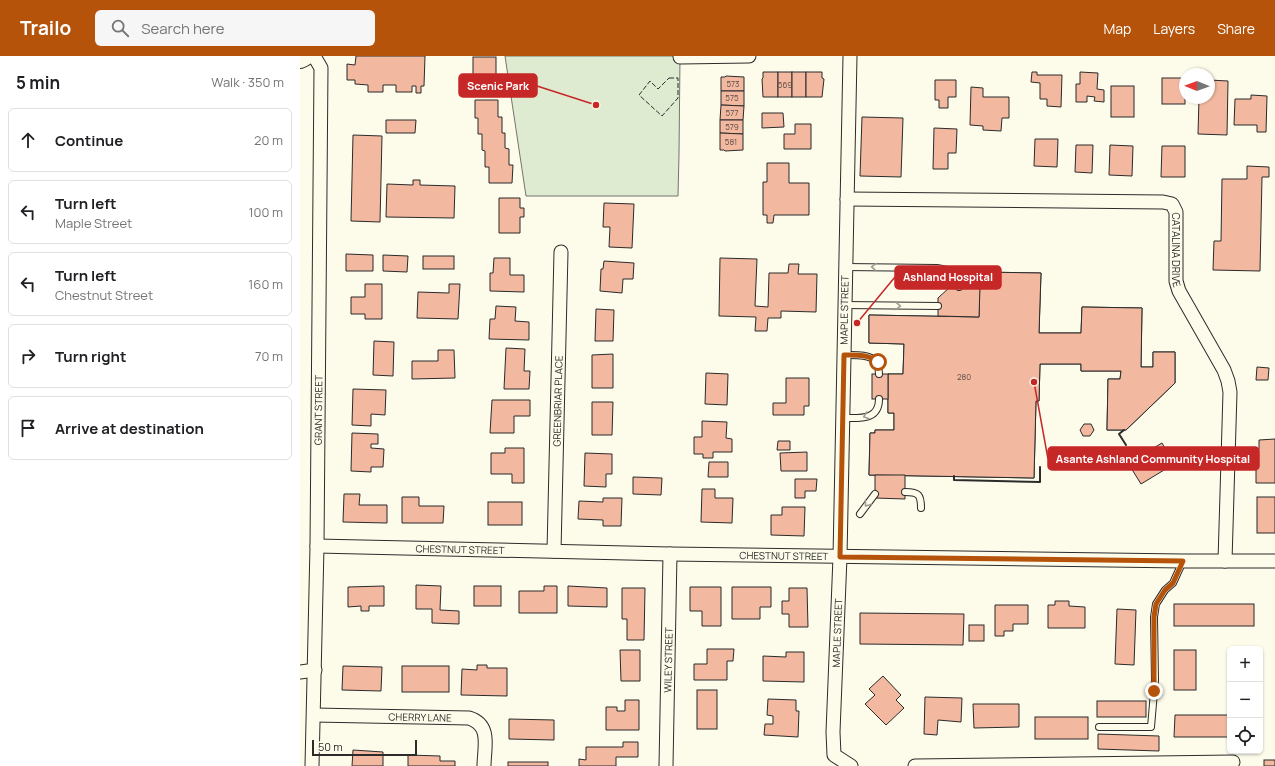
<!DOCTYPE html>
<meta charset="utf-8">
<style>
body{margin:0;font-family:Manrope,sans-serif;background:#f6f6f6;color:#202124}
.controls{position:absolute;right:12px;bottom:12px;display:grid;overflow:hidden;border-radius:6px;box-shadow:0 1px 3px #0004}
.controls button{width:36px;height:36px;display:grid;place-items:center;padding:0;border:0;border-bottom:1px solid #e0e0e0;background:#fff;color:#202124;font:20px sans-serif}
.compass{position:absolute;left:879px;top:12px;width:36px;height:36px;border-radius:50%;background:#fff;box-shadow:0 1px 3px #0004;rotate:271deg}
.scale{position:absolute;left:12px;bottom:10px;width:105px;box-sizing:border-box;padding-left:4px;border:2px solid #2b2b2b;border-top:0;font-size:11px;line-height:14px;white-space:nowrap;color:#2b2b2b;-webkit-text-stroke:3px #fdfbea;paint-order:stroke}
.stop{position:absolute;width:12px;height:12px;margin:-9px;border:3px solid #b45309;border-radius:50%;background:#fff}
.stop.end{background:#b45309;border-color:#fff;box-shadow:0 1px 4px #0008}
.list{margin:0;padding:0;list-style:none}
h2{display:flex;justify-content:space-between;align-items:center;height:52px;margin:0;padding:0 16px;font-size:17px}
h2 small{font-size:13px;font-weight:400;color:#757577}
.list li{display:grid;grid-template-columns:26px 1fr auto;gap:12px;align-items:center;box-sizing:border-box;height:64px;margin:0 8px 8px;padding:0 8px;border:1px solid #e0e0e0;border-radius:6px}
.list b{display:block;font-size:15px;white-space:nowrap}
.list p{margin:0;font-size:13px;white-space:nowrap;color:#757577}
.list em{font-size:13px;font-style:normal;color:#757577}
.icon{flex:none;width:22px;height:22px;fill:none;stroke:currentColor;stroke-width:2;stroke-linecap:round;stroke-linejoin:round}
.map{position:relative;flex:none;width:975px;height:710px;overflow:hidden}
header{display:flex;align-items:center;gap:24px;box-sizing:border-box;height:56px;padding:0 20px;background:#b45309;color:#fff}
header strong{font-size:19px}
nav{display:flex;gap:22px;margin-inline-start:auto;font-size:14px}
.search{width:280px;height:36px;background:#f6f6f6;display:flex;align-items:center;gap:10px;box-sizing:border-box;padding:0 14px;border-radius:6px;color:#757577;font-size:15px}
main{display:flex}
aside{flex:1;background:#fff}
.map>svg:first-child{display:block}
.green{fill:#deebd1;stroke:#74746e}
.building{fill:#f2b8a0;stroke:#2b2b2b;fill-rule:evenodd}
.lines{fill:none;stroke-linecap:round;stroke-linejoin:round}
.lane-casing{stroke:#2b2b2b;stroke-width:8}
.street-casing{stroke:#2b2b2b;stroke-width:15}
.primary-casing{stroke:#2b2b2b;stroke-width:22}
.lane{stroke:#fdfbea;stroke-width:6}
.street{stroke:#fdfbea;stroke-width:13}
.primary{stroke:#fdfbea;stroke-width:20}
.fence{stroke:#2b2b2b;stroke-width:1;stroke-dasharray:5 2;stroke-linecap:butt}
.wall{stroke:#2b2b2b;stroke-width:2}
.oneway{stroke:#9e9d94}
.route{stroke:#b45309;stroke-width:5}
.labels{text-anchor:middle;stroke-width:3;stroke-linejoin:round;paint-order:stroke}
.number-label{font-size:8px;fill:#5d4e48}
.street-label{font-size:10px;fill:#2b2b2b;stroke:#fdfbea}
.leader{fill:none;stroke:#c62828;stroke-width:1.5}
.callout-dot{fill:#c62828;stroke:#fdfbea;stroke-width:1.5}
.callout{fill:#c62828;stroke:#c62828;stroke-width:1.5}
.callout-label{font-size:11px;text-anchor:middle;font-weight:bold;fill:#fff}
</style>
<header>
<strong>Trailo</strong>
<div class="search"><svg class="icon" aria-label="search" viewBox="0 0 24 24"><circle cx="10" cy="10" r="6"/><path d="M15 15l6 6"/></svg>Search here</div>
<nav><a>Map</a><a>Layers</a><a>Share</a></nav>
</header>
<main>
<aside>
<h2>5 min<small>Walk · 350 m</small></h2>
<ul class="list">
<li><svg class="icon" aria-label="ahead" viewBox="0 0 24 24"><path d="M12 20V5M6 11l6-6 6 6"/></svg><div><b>Continue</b></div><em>20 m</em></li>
<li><svg class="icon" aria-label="left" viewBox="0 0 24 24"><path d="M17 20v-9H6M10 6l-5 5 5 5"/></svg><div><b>Turn left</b><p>Maple Street</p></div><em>100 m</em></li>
<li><svg class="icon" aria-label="left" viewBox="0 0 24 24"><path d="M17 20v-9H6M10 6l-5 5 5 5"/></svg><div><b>Turn left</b><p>Chestnut Street</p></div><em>160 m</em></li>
<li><svg class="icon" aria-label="right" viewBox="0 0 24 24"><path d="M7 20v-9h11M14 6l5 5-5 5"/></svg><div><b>Turn right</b></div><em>70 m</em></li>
<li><svg class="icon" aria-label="arrive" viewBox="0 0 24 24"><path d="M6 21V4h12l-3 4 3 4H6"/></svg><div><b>Arrive at destination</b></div></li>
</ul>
</aside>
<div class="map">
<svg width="975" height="710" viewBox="0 0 975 710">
<rect width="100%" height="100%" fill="#fdfbea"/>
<!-- green -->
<path class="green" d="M205,0H380L379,98L378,140H226Z"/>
<!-- building -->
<g class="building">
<path d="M56,0H125L124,30H121V37H116V30H112V36H96V29H83V36H68V29L55,28V24H47V8L55,9Z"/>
<rect x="173" y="1" width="23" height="19"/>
<path d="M463,16H478V41H463L462,23L463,22Z"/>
<rect x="478" y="16" width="14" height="25"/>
<rect x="492" y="16" width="14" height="25"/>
<path d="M506,16H522V22L524,23L522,41H506Z"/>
<path d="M732,16H737V19H762L761,51L747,50V43H740V27L731,26Z"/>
<path d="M780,16L798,17L797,33L804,34V46L794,45L795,41L787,40V46H776V28H780Z"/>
<path d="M426,20L444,21V35H421V21H425Z"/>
<rect x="862" y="22" width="23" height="26"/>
<path d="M635,24H656V41H648V52H639V44H635Z"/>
<path d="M909,24L928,25L927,79L898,78L899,42H909Z"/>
<rect x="811" y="30" width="23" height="31"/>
<path d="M671,31L683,32V41H709V62H702L701,75L683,74V70L670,69Z"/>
<path d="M421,35H444V50L421,49Z"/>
<path d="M951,39L967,40L966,76H957V69H934L935,43H951Z"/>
<path d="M175,44H198V61H202V77H205V92L209,93V109H213L212,127H189V111H185V95L182,94V78H178V62H175Z"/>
<path d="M421,49L444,50L443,64H420Z"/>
<path d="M462,57H483L484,71L462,72Z"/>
<path d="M562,61L603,62L601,121L560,120Z"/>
<path d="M86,64H116L115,77H86Z"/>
<path d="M420,64H443V78L420,77Z"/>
<path d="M495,68H511V93H484V78H495Z"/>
<path d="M634,72L657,73L656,97H648V113H633Z"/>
<path d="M420,77L443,78V94L425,95L424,94H420Z"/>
<path d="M53,79L82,80L80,166L51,165Z"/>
<path d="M735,83H758L757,111L734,110Z"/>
<path d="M776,89H793L792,117L775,116Z"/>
<path d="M810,89L833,90L832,120L809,119Z"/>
<path d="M862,90H885V121H861Z"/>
<path d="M467,107H489V127H509V159H474L473,167H467V159H463V126H467Z"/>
<path d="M947,110L969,111V121H962L960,215L913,214L914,185H921L922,123H947Z"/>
<path d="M113,124H120V129L155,130L154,162L86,161L87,128L113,129Z"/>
<path d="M199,142H220V152H224V161H220V177H199Z"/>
<path d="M304,147L334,148L332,192L309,191L310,171H303Z"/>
<path d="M46,198L73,199V215H46Z"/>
<path d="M83,199L108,200L107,216L83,215Z"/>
<rect x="123" y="200" width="31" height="13"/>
<path d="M194,202H210V219H224V236L190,235V217H193Z"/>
<path d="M420,202L457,203L455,250L468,251L469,217H488L489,208H499L498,218H517L516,256L481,255V262H468L467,275H455L456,261L419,260Z"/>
<path d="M304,205L334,207L333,223H323L322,237L300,235L301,213H303Z"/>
<path d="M680,216L741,217L739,277H781L782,251L842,252L841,311H853V296H875V327L826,374H807L808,323H820L821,315H781V308H740L739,345H736L734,422L569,419L570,377H575V374H594V357H588V318H603L604,288L569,287V259L679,261ZM700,257H709L708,274L694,273V272H700Z"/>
<path d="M680,216L741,217L739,277H781L782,251L842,252L841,311H853V296H875V327L826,374H807L808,323H820L821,315H781V308H740L739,345H736L734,422L569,419L570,377H575V374H594V357H588V318H603L604,288L569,287V259L679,261Z"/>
<path d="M65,228H82V263H65V258H51V241H65Z"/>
<path d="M149,228H160L158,263L117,262L118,236L149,237Z"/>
<path d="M650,231H680L679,261L638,260V242Z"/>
<path d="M196,250L216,251L215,265L229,266V284L189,283L190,263H195Z"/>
<path d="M296,253L314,254L313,285H295Z"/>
<path d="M74,285L94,286L93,320L73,319Z"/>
<path d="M206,292L225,293L224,315H230L229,333H204Z"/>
<path d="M138,294H154L155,322L112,323V305H138Z"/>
<path d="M313,298V332H292V299Z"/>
<path d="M957,311L969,312L968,324H956Z"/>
<path d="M406,317L428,318L427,349L405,348Z"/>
<rect x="572" y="318" width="16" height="25"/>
<path d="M486,322H509V350H504V359H473V347H486Z"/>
<path d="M53,333L86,334L85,359L71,358V370L52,369Z"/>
<path d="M192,344H230V360H214V377H190Z"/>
<path d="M292,346H313L312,379H292Z"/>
<path d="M402,365L427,366L426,382L432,383V396H413V402H403V398H394V381H402Z"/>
<path d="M784,368H791L794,374L790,380H783L780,374Z"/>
<path d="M52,377L78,378V388H71V392L84,393L83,411H71V416L51,415Z"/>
<path d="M975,383V427H956V393H959V384Z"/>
<path d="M478,385H490V394H477Z"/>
<path d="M862,387L874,408L841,428L828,407Z"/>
<path d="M205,392H224V427H212V418H191V397H205Z"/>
<path d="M507,396V415H481L480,397Z"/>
<path d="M285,397L312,398V418H306V431L284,430Z"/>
<path d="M409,406H428V421H408Z"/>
<path d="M575,419H605V443L575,442Z"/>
<path d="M333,421L362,422L361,439L333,438Z"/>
<path d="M495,423H517L516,435H505V442H495Z"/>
<path d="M402,433H415V442H433L432,467L401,466Z"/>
<path d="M44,438H60L59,449H87V467L43,466Z"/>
<path d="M102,441H119V450H144L143,467H102Z"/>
<rect x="957" y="441" width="18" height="36"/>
<path d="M303,442H322L321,470H303V464L278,463L279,445L303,446Z"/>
<rect x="188" y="446" width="34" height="23"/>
<path d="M482,451H505L504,480L471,479V459H482Z"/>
<path d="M116,529L141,530L140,554L159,555V568L132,567V553H116Z"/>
<path d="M84,530V550H69V555H61V550L48,551V531Z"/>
<rect x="174" y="530" width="27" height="20"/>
<path d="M244,530H257V557H219V535H244Z"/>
<path d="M268,530L307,532V551L268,550Z"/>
<path d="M390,531H421V570H402V555H390Z"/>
<path d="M432,531H471V551H460V563H432Z"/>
<path d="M322,532H345L344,584H327V563H322Z"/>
<path d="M489,532H507L508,571H489V558H482V545H489Z"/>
<path d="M755,545H769V550L785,551V572H748V549H755Z"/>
<rect x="874" y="548" width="80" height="22"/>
<path d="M695,549H728V568H713V575H704V580H695Z"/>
<path d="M817,553L836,554L834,609L815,608Z"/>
<path d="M560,557L664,558L663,589L560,588Z"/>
<rect x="669" y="569" width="15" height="16"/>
<path d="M407,593H434L433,605H427V624H394V608H407Z"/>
<path d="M320,594H340V625H321Z"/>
<rect x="874" y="594" width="22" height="40"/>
<rect x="929" y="594" width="1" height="41"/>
<path d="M486,596H504V626L463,625V600L486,601Z"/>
<path d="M177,609H187V612H207V640L161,639L162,613L177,614Z"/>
<path d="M43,610L82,611L81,635L42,634Z"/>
<rect x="102" y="610" width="47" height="26"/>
<path d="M583,620L601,639L596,644L604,652L586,669L565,648L575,639L569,633Z"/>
<rect x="397" y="634" width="20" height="39"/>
<path d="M625,641L662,642L661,666L638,664L637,679L624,678Z"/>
<path d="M468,643L496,644V655H499L498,681L464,679L465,668H473V660L467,659Z"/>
<path d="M325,644H339V674H306V651H317V655H325Z"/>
<rect x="797" y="645" width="49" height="16"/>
<path d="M673,648H719V671L674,672Z"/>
<path d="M875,659H930V681H874Z"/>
<rect x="735" y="661" width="53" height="22"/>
<path d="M209,663L254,664V684L209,683Z"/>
<path d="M798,678L859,680V695L798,693Z"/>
<path d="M323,686H338V701H316V710H279V703L286,704V691H323Z"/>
<path d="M53,694L83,696V710H52Z"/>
<path d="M108,699L140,700V705H155V710H108Z"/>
<rect x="964" y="704" width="11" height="6"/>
<rect x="208" y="706" width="40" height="4"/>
</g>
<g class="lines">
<!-- lane casing -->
<g class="lane-casing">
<g id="lane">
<path d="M545,211L637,212C650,214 657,217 659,231"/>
<path d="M545,249L638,250"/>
<path d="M544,299C556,299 568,298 578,306L579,318"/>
<path d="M543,362C559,362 579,365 579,343"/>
<path d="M605,436C619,436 621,439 621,452"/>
<path d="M560,458L575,438"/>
<path d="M799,671H851L855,624L854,561L856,548L865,534L873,527L883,505"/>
</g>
</g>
<!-- street casing -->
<g class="street-casing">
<g id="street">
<path d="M550,0L540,501L533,676L534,699L551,710"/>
<path d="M380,1L449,0"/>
<path id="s1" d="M547,143L863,146L872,148L876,156V225L879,235L924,314L928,325L930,336L925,505"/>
<path id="s2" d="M17,490L370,498L883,505H975"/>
<path id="s3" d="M254,495L261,196"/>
<path d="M0,616L15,614"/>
<path id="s4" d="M14,659L169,662C192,669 184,692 184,710"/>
<path id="s5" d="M12,710L17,490L21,12L14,0"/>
<path id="s6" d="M366,710L370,498"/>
<path d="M615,710L933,706"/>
</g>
</g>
<!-- primary casing -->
<g class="primary-casing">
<path id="primary" d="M0,2L4,0"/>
</g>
<!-- lane -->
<use href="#lane" class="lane"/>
<!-- street -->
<use href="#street" class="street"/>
<!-- primary -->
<use href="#primary" class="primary"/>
<!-- fence -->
<path class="fence" d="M369,22H378V42L362,60L339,39L350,25L358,33Z"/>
<!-- wall -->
<g class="wall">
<path d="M824,374L819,378L826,389"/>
<path d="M654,420V424L740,426V411"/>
</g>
</g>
<!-- one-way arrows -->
<defs><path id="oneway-chevron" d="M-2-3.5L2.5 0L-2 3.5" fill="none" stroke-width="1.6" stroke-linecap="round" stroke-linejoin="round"/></defs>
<g class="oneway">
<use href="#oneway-chevron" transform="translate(574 211) rotate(-179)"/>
<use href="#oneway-chevron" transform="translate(598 250) rotate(1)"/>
<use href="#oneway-chevron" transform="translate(566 360) rotate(161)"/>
<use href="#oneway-chevron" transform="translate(567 448) rotate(126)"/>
</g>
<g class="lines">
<!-- route -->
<path class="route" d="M578,306C568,298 556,299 544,299L540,501L883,505L873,527L865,534L856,548L854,561V635"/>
</g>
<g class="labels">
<!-- number labels -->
<g class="number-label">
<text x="433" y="31">573</text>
<text x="485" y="32">569</text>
<text x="432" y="45">575</text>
<text x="432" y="60">577</text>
<text x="432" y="74">579</text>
<text x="431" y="89">581</text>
<text x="664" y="324">280</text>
</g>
<!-- street labels -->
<g class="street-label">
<text dy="4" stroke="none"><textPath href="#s1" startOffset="372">CATALINA DRIVE</textPath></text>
<text transform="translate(544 254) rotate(-89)" y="4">MAPLE STREET</text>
<text dy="4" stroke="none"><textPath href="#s3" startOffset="150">GREENBRIAR PLACE</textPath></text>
<text dy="4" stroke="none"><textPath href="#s5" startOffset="356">GRANT STREET</textPath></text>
<text dy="4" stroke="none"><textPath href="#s2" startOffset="143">CHESTNUT STREET</textPath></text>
<text dy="4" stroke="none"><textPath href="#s2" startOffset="467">CHESTNUT STREET</textPath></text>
<text transform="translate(537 577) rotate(-88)" y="4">MAPLE STREET</text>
<text dy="4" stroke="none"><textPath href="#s6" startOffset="106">WILEY STREET</textPath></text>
<text dy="4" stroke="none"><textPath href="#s4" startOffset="106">CHERRY LANE</textPath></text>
</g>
</g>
<!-- callouts -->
<path class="leader" d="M296 49L237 30M557 267L595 221M734 326L748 403"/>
<g class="callout-dot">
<circle cx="296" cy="49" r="4"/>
<circle cx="557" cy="267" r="4"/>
<circle cx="734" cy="326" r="4"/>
</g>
<g class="callout">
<rect x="159" y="18" width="78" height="23" rx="4"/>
<rect x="595" y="210" width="106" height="23" rx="4"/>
<rect x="748" y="391" width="211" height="23" rx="4"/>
</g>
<g class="callout-label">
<text x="198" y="34">Scenic Park</text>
<text x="648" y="225">Ashland Hospital</text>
<text x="853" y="407">Asante Ashland Community Hospital</text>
</g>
</svg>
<div class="controls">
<button>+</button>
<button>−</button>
<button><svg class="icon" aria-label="locate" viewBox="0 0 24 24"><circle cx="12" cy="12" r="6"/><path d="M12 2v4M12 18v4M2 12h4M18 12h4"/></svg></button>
</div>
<svg class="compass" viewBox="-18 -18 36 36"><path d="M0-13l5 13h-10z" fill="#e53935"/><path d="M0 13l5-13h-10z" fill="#757577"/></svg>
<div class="scale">50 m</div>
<div class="stop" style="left:578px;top:306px"></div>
<div class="stop end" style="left:854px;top:635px"></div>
</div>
</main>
